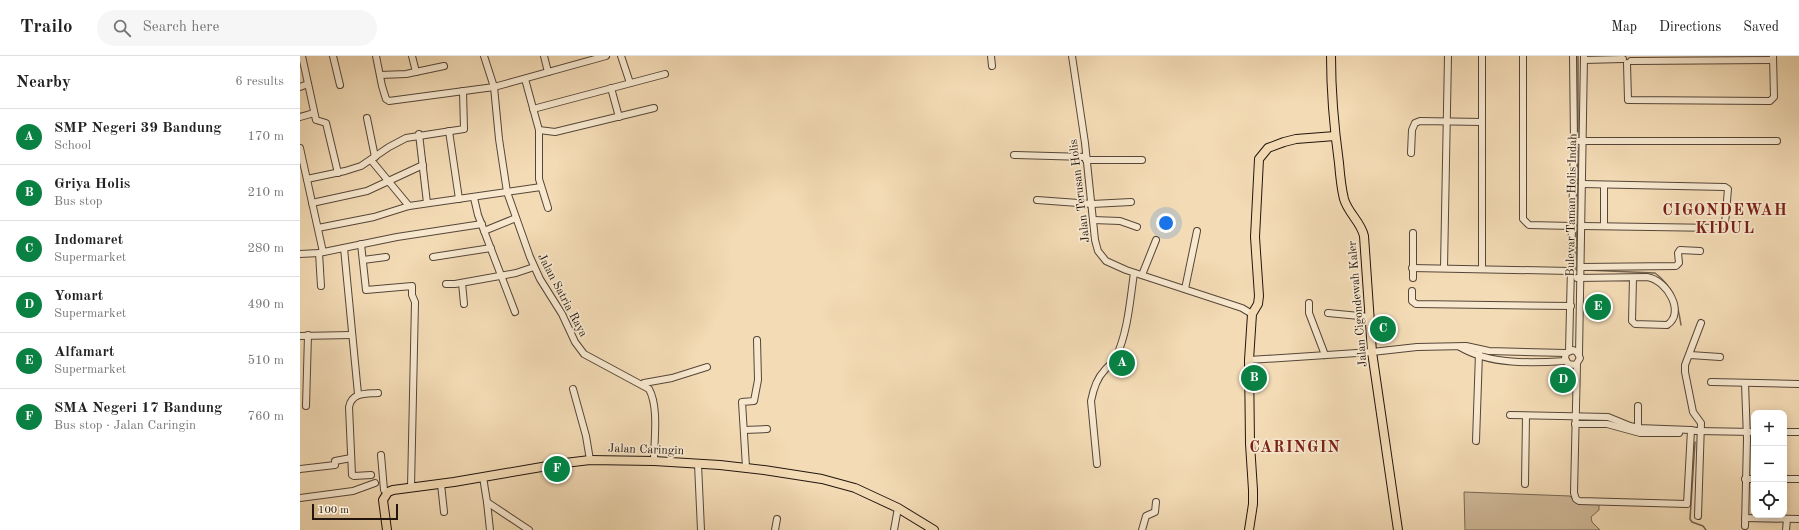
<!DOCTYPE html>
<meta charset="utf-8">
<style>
body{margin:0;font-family:"Old Standard TT",serif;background:#f6f6f6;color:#222}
.controls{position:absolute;right:12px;bottom:12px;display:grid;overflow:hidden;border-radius:8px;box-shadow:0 2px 10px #0003}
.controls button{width:36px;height:36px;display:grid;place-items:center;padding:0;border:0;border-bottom:1px solid #e0e0e0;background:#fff;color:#222;font:20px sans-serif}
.scale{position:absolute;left:12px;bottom:10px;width:86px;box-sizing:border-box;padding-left:4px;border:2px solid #22150e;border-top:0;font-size:11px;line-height:14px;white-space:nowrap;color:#22150e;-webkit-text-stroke:3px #f7e8cf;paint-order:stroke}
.you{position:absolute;left:866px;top:167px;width:14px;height:14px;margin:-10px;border:3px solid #fff;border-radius:50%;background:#1a73e8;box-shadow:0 0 0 6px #1a73e833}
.badge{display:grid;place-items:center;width:26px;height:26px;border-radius:50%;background:#0b8043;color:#fff;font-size:13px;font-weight:700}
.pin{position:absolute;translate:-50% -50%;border:2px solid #fff;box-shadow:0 1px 4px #0006}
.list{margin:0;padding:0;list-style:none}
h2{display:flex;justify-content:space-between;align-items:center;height:52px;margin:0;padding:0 16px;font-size:17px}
h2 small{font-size:13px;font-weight:400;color:#767676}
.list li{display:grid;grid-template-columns:26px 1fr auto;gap:12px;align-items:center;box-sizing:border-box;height:56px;padding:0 16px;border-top:1px solid #e0e0e0}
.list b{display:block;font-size:15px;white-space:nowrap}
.list p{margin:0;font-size:13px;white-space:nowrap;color:#767676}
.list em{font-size:13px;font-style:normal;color:#767676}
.icon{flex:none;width:22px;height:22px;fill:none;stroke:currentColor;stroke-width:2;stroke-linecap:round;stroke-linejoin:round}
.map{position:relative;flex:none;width:1499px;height:474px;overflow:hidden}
header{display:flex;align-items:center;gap:24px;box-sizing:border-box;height:56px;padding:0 20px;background:#fff;border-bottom:1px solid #e0e0e0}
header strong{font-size:19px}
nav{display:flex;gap:22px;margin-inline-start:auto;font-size:14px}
.search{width:280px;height:36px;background:#f6f6f6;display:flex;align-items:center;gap:10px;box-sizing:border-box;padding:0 14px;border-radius:22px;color:#767676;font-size:15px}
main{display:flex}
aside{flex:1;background:#fff}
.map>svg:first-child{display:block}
.green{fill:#cfb999;stroke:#786754}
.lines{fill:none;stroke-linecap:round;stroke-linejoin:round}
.stream{stroke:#756450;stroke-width:1.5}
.minor-casing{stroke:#564638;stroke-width:8}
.major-casing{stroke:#22150e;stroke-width:10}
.minor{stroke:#f7e8cf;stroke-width:6}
.major{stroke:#f3dbb5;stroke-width:8}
.labels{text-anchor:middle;stroke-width:3.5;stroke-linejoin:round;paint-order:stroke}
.street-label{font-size:12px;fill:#22150e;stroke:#f7e8cf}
.district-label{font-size:16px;font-weight:bold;letter-spacing:1px;fill:#7a1f14;stroke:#f7e8cf}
</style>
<header>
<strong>Trailo</strong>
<div class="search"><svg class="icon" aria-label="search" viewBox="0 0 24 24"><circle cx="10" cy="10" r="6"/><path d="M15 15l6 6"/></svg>Search here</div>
<nav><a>Map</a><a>Directions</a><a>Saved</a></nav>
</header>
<main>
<aside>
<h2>Nearby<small>6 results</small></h2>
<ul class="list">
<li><span class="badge">A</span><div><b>SMP Negeri 39 Bandung</b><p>School</p></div><em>170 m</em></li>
<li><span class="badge">B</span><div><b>Griya Holis</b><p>Bus stop</p></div><em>210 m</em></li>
<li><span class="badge">C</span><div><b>Indomaret</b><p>Supermarket</p></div><em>280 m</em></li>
<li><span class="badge">D</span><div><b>Yomart</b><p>Supermarket</p></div><em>490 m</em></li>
<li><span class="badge">E</span><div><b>Alfamart</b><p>Supermarket</p></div><em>510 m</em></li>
<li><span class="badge">F</span><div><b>SMA Negeri 17 Bandung</b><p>Bus stop · Jalan Caringin</p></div><em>760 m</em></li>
</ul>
</aside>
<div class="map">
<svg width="1499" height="474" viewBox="0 0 1499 474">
<rect width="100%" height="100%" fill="#f3dbb5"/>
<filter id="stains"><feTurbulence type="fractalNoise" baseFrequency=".005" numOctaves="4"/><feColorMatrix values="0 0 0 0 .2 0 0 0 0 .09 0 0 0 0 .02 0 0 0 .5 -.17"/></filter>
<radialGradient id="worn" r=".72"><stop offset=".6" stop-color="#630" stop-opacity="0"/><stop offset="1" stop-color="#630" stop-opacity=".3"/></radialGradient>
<!-- green -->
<path class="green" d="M1164,436L1270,440C1277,450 1289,449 1299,448V454L1291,461L1292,466L1300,474H1165Z"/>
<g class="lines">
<!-- stream -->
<g class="stream">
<path d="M1278,80V0"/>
<path d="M1277,214H1276L1278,91"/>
<path d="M1285,214L1355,217C1373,230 1378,248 1381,269"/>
<path d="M1395,386L1390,463L1392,466L1403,470L1406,474"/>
</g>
<!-- minor casing -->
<g class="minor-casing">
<g id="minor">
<path d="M2,0L16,64L26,67L38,117"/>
<path d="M33,0L40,29"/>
<path d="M76,0L82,30L86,43L89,45L194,31L306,0"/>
<path d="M112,0L116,16"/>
<path d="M184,0L194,31L199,83L207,136L230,201L240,223L262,258L275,286L284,298L349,333C359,351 354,384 354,405"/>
<path d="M244,0L248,16"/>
<path d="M321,0L330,27"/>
<path d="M691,0L692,10"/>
<path d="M772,0L785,87L795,184L798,195L806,205L826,214L942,252L952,258"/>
<path d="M1223,0V163L1229,169L1272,170"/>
<path d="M1284,4L1323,3"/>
<path d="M1331,5L1472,4"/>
<path d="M1327,7L1328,44L1470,45L1474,41L1473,0"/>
<path d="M80,19L106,18L144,10"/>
<path d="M225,23L239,74V123L248,152"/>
<path d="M0,31L8,28"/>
<path d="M311,32L319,61"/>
<path d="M233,53L365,18"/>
<path d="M0,61L14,57"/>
<path d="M67,62L75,101"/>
<path d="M239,74L255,76L354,52"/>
<path d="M149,75L159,143"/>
<path d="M119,78L127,147"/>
<path d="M1279,85H1477"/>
<path d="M0,92L23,196"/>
<path d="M1111,97L1112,74L1115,67L1120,65L1182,66"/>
<path d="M714,99L786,101"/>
<path d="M71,104L109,150"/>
<path d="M786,104H842"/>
<path d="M7,123L45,115L61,110L89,91L106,82L164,73L163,35"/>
<path d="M174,142L178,159L215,256"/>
<path d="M737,144L792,148L831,146"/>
<path d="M12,147L67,135L123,109"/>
<path d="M793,164L820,165L837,171"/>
<path d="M1282,170L1419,172L1425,168L1428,133L1425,131L1283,128"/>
<path d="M1304,170V129"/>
<path d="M18,172L74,161L109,150L241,131"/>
<path d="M184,175L216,162"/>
<path d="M1113,177V222"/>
<path d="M61,188L66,234L112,230V239L115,246L111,431"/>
<path d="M44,192L58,338"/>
<path d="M19,197L21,230"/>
<path d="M0,198L19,197L97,181L182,168"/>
<path d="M133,201L191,192"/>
<path d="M63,204L86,201"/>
<path d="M1281,211L1376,210L1379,207L1378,197L1380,194L1400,195"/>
<path d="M1112,212L1271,215"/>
<path d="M1144,212L1148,0"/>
<path d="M1182,213V0"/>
<path d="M842,219L856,184"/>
<path d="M1277,222L1347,221C1367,224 1386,257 1367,269L1335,268L1332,265L1333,222"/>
<path d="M162,227L164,248"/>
<path d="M146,228H155L216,217L234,211"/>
<path d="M885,233L897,175"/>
<path d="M1112,235V245L1116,248L1271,250"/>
<path d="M1009,247V257L1025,299"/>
<path d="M1028,257L1070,261"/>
<path d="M0,280L52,279"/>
<path d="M1160,291C1190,309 1232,307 1266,305"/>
<path d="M1269,295L1274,85L1273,0"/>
<path d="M1279,299L1284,0"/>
<path d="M1390,299L1420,301"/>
<path d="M949,304L1072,296L1117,291L1166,290L1189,295L1266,297"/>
<path d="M1277,307L1275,309L1268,308L1265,302L1266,297L1273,294L1277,296L1280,302L1277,307L1274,437L1276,443L1279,445L1387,448L1391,374"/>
<path d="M1411,326L1499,328"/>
<path d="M344,327L372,322L407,311"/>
<path d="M273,333L286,380L290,404"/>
<path d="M6,350L8,279"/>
<path d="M1210,359L1308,361L1330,370L1338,372L1391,374L1396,375"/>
<path d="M1275,368H1307L1340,377H1379"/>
<path d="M1338,372V350"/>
<path d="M444,374L467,373"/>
<path d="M1398,375L1454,376"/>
<path d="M1484,376H1499"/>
<path d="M1176,385L1179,297"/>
<path d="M81,399L84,434L88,436"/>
<path d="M398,408L401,474"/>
<path d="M797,408L791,345C793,335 797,322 804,315C808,310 813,307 816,301C828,276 830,244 834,217"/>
<path d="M446,411L442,346L454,345L458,324L457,284"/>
<path d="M0,413L35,409V405L51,402"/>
<path d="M71,419L54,420L52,419L49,351C52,336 66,338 78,337"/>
<path d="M183,421L187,446L229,474"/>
<path d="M1445,423H1454"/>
<path d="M1484,423H1499"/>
<path d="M141,428L144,456"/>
<path d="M1225,428L1226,360"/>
<path d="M0,442L53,435L75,427"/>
<path d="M187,446L190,474"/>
<path d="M1398,460L1401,367L1393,356L1385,316V309L1401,267"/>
<path d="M1445,462L1499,463"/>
<path d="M1445,470L1447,383L1445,327"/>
<path d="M475,474L477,463"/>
<path d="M594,474L598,452"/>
<path d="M842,474L846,460L855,456L856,446"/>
<path d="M1486,474L1487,463"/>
</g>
</g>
<!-- major casing -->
<g class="major-casing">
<g id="major">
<path d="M1031,0C1031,36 1034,71 1039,107C1040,119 1041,131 1044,143C1048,157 1061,166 1064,180L1072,296L1098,474"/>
<path d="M87,474L83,444L88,436L93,434L154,426L265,407L290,404L354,405L420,409L464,414L522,423L555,432L598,452L634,474"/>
<path d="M949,474L953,448V434L950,388L949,304L952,258L958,248L959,240L955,181L959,103L968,92L984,86L996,83L1035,80"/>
</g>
</g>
<!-- minor -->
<use href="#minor" class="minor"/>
<!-- major -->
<use href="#major" class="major"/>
</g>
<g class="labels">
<!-- street labels -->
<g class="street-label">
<text transform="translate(779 135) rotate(-97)" y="4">Jalan Terusan Holis</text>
<text transform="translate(1271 149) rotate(-89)" y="4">Bulevar Taman Holis Indah</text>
<text transform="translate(263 239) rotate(62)" y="4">Jalan Satria Raya</text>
<text transform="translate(1057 248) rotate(-95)" y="4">Jalan Cigondewah Kaler</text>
<text transform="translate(346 393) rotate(2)" y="4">Jalan Caringin</text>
</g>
<!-- district labels -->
<g class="district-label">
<text x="1425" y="159">CIGONDEWAH<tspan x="1425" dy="18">KIDUL</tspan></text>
<text x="995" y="396">CARINGIN</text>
</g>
</g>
<rect width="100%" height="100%" filter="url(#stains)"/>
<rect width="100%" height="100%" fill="url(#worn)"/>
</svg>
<div class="controls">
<button>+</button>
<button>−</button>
<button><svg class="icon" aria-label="locate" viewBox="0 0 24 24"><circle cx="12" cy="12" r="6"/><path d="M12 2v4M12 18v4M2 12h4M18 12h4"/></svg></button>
</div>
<div class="scale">100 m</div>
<div class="you"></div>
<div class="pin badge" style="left:822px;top:307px">A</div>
<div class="pin badge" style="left:954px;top:322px">B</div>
<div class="pin badge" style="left:1083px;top:273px">C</div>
<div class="pin badge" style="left:1263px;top:324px">D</div>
<div class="pin badge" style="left:1298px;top:251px">E</div>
<div class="pin badge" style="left:257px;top:413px">F</div>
</div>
</main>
